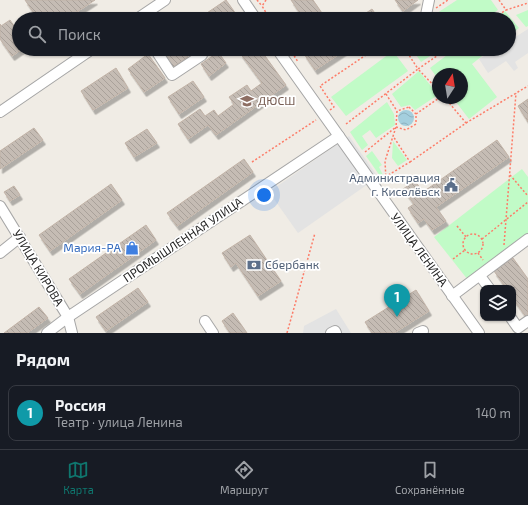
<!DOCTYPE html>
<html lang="ru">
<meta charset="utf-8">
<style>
body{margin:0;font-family:"Exo 2",sans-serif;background:#20242c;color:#f1f3f6}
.controls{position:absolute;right:12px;bottom:12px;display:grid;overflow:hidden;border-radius:8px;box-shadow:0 1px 3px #0004}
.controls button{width:36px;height:36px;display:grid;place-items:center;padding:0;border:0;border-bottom:1px solid #363941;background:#171b24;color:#f1f3f6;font:20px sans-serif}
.compass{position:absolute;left:432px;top:68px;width:36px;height:36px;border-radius:50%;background:#171b24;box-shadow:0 1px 3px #0004;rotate:12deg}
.you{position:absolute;left:264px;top:195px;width:14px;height:14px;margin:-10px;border:3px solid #fff;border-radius:50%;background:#1a73e8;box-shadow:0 0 0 6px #1a73e833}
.badge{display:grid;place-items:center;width:26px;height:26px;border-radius:50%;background:#0f766e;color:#fff;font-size:13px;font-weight:700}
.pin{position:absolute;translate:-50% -33px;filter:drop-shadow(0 1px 2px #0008)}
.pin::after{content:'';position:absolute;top:21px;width:14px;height:12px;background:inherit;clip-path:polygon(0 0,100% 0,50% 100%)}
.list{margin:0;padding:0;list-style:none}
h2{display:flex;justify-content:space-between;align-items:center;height:52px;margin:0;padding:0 16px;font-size:17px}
h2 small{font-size:13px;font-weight:400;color:#9ea1a6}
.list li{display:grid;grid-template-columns:26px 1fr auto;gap:12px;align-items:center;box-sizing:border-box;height:56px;margin:0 8px 8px;padding:0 8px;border:1px solid #363941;border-radius:8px}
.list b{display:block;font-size:15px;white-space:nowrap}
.list p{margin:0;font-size:13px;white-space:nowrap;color:#9ea1a6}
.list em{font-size:13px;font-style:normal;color:#9ea1a6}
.icon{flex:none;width:22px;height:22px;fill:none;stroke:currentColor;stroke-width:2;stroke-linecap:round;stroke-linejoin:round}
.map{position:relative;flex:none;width:528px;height:333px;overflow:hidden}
.search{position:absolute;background:#171b24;box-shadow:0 1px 3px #0004;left:12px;right:12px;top:12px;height:44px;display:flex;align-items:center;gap:10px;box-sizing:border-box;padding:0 14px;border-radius:22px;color:#9ea1a6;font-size:15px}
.sheet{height:116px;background:#171b24}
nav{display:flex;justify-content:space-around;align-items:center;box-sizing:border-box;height:56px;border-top:1px solid #363941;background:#171b24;font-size:11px;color:#9ea1a6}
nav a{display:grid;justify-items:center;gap:2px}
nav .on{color:#0f766e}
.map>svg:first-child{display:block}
.park{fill:#c1fbc7}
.parking{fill:#e3e3e3}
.water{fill:url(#water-waves)}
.building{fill:url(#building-back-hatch);stroke:#c2b3a7;filter:url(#shadow)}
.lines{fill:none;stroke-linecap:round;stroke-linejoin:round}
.minor-casing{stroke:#a6a6a6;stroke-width:12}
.path{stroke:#fd7c68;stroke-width:1.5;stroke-dasharray:2 2;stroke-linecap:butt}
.minor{stroke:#fff;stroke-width:10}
.labels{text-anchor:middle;stroke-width:3.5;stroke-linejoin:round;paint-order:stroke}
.education-label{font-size:12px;fill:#785e54;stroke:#fff;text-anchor:start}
.service-label{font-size:12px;fill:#4e5e75;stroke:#fff;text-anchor:end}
.street-label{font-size:12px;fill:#1f1f1f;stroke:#fff}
.shop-label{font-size:12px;fill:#366cbe;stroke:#fff;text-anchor:end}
</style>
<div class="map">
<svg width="528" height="333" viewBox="0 0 528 333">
<defs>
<pattern id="water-waves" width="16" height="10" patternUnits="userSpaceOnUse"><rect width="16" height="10" fill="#a4cfde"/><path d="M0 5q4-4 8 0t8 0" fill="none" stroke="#8db1be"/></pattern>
<pattern id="building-back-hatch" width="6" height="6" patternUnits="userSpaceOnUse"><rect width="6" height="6" fill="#c5bcb4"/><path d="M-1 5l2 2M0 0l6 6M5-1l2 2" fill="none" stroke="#a9a19a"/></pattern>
<filter id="shadow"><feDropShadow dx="2.5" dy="4.5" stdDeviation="0" flood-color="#0004"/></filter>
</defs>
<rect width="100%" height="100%" fill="#f0ece5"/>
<!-- park -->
<g class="park">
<path d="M457,0H491L498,10L485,19H428Z"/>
<path d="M528,10V26L526,27L516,15Z"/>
<path d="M505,11L519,28L509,36V19H494Z"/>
<path d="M412,49H441L421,62Z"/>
<path d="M455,49H491L472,64L497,97L469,119L453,98H462V74H438V79L430,68Z"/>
<path d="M393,51L408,71L346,116L331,97Z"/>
<path d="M419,71L438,95L415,110L410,105L401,107L392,94Z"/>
<path d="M387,102L394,114L395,125L376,138L370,130L362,136L368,145L362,150L350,132Z"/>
<path d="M393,141L407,160L398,166L392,158Z"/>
<path d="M372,151L382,165L379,167L383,175L380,176L366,156Z"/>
<path d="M522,169L528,177V233L468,280L434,237Z"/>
</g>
<!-- parking -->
<g class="parking">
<path d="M528,29V53L515,62L518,68L514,71L506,61L488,73L479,59L496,49H509V41Z"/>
<path d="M349,136L378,177L298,233L269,192Z"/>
<path d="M336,309L351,333H303L304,326Z"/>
</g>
<!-- water -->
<circle class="water" cx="406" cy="118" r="8"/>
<!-- building -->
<g class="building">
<path d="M25,0H95L66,19H38Z"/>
<path d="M226,0L236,14L229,19H198Z"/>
<path d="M291,0H313L326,19H304Z"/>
<path d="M395,0H418L403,11Z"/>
<path d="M372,9L379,19H357Z"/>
<path d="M10,20L19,33V49H22L12,56L0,39V24L1,26Z"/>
<path d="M161,49H184L188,57L173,67Z"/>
<path d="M245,49H260L286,85L216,135L208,125L188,139L178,124L200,109L205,116L214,110L218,116L234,104L229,97L247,85L251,91L262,83L240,53Z"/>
<path d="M312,49H347L315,70L304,54Z"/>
<path d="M218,52L226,63L209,76L201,64Z"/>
<path d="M148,54L165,78L144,92L128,69Z"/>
<path d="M116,68L128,88L93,110L81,91Z"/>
<path d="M193,81L204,97L179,114L168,97Z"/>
<path d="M528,99V122L518,106Z"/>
<path d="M34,128L43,140L0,169V151Z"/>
<path d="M147,129L157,143L134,157L125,143Z"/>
<path d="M497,140L509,157L436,207L446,221L432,230L424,219L418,223L408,208L414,204L403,189L415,181L423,192Z"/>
<path d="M244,159L253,172L177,226L167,213Z"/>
<path d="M111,184L122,200L50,251L39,235Z"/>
<path d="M14,186L20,195L10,201L4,192Z"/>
<path d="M146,225L156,240L80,294L69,279Z"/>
<path d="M250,235L281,281L258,296L236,263L231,267L222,253Z"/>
<path d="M513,258L528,279V316L526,317L514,300H513V288H506L494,271Z"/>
<path d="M138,288L148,302L106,331L96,317Z"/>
<path d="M416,290L429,311L394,333H372L365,322Z"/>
<path d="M39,307L48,318L27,333H4Z"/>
<path d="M233,313L247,333H230L222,321Z"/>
</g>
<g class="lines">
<!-- minor casing -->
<g class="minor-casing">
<g id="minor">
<path d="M243,0L256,19"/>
<path d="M426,15L429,0"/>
<path d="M137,19L165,0"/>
<path d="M155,49L172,75L202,55"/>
<path d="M277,49L479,333"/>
<path d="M0,112L92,49"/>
<path d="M0,206L68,317L72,333"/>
<path d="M0,253L20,237"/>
<path d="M480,276L489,288"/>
<path d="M452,296L528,239"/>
<path d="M511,318L518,328L528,321"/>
<path d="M205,321L213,333"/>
<path d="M47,333L68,317L339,136"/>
<path d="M331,333L335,331L336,333"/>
<path d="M418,333L423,331"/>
</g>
</g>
<!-- path -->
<g class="path">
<path d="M257,0L262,6"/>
<path d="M266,0L262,6L270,19"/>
<path d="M499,0L506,10L528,3"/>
<path d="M436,8L448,0"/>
<path d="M492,19L506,10"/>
<path d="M290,49L298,62"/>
<path d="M405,49L418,69L447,49"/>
<path d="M386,94L397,111"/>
<path d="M409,107L416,114V124L406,130L396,127L397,111Z"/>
<path d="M330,110L334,107L320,86L375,49"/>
<path d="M416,114L439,98"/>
<path d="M466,123L528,86"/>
<path d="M346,124L418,69L438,90"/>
<path d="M365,152L396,127L385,161L386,180L383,183"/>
<path d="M252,162L316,120"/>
<path d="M410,162L466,123L445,98"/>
<path d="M510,175L528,196"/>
<path d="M385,177L410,162L393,136"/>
<path d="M457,226L466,237"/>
<circle cx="473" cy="244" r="10"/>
<path d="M482,239L528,202"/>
<path d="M504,245L516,93"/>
<path d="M478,253L483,260"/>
<path d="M453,259L465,250"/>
<path d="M287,333L315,233"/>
</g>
<!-- minor -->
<use href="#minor" class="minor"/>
</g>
<!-- icons -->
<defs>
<g id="university-bare" transform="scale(1.08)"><path d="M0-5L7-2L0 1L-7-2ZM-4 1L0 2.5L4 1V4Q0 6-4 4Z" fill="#8d6e63" stroke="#fff" stroke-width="2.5" paint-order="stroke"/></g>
<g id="civic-bare" transform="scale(1.08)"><path d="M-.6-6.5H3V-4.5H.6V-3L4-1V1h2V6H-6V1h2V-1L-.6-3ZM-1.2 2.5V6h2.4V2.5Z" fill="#5c6f8a" stroke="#fff" stroke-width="2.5" paint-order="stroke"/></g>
<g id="shop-bare" transform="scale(1.08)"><path d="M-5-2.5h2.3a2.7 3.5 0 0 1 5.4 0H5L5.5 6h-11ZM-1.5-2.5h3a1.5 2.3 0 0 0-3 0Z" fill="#3f7fe0" stroke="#fff" stroke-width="2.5" paint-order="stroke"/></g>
<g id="bank-bare" transform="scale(1.08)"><path d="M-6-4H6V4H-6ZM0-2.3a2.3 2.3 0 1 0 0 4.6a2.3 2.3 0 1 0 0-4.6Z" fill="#5c6f8a" stroke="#fff" stroke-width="2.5" paint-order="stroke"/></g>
</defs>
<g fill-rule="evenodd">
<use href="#university-bare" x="247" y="101"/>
<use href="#civic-bare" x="451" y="185"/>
<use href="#shop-bare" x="132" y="248"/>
<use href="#bank-bare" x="254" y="265"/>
</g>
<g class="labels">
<!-- education labels -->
<g class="education-label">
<text x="258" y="105">ДЮСШ</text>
</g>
<!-- service labels -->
<g class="service-label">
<text x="440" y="182">Администрация<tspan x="440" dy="14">г. Киселёвск</tspan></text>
<text x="265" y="269" text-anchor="start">Сбербанк</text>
</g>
<!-- street labels -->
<g class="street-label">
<text transform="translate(183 240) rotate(-34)" y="4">ПРОМЫШЛЕННАЯ УЛИЦА</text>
<text transform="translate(419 250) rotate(54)" y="4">УЛИЦА ЛЕНИНА</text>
<text transform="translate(38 268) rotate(59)" y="4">УЛИЦА КИРОВА</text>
</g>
<!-- shop labels -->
<g class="shop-label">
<text x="121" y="252">Мария-РА</text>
</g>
</g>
</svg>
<div class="controls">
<button><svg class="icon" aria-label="layers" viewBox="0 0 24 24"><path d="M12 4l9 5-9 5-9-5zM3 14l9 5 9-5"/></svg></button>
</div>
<svg class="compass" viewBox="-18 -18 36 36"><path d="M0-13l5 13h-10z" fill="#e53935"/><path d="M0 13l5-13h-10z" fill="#9ea1a6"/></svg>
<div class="you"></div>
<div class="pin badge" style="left:397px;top:317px;background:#0f9aa8">1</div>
<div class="search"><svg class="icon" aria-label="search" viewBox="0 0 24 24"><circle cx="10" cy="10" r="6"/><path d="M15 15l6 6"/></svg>Поиск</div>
</div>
<section class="sheet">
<h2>Рядом<small></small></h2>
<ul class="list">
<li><span class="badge" style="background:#0f9aa8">1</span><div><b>Россия</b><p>Театр · улица Ленина</p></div><em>140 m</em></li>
</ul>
</section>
<nav>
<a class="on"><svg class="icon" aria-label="map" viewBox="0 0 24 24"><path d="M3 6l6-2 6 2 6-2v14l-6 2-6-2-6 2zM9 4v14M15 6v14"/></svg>Карта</a>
<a><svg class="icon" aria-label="directions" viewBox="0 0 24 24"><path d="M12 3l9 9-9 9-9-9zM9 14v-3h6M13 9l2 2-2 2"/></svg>Маршрут</a>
<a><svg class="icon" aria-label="saved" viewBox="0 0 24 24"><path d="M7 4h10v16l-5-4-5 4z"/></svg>Сохранённые</a>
</nav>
